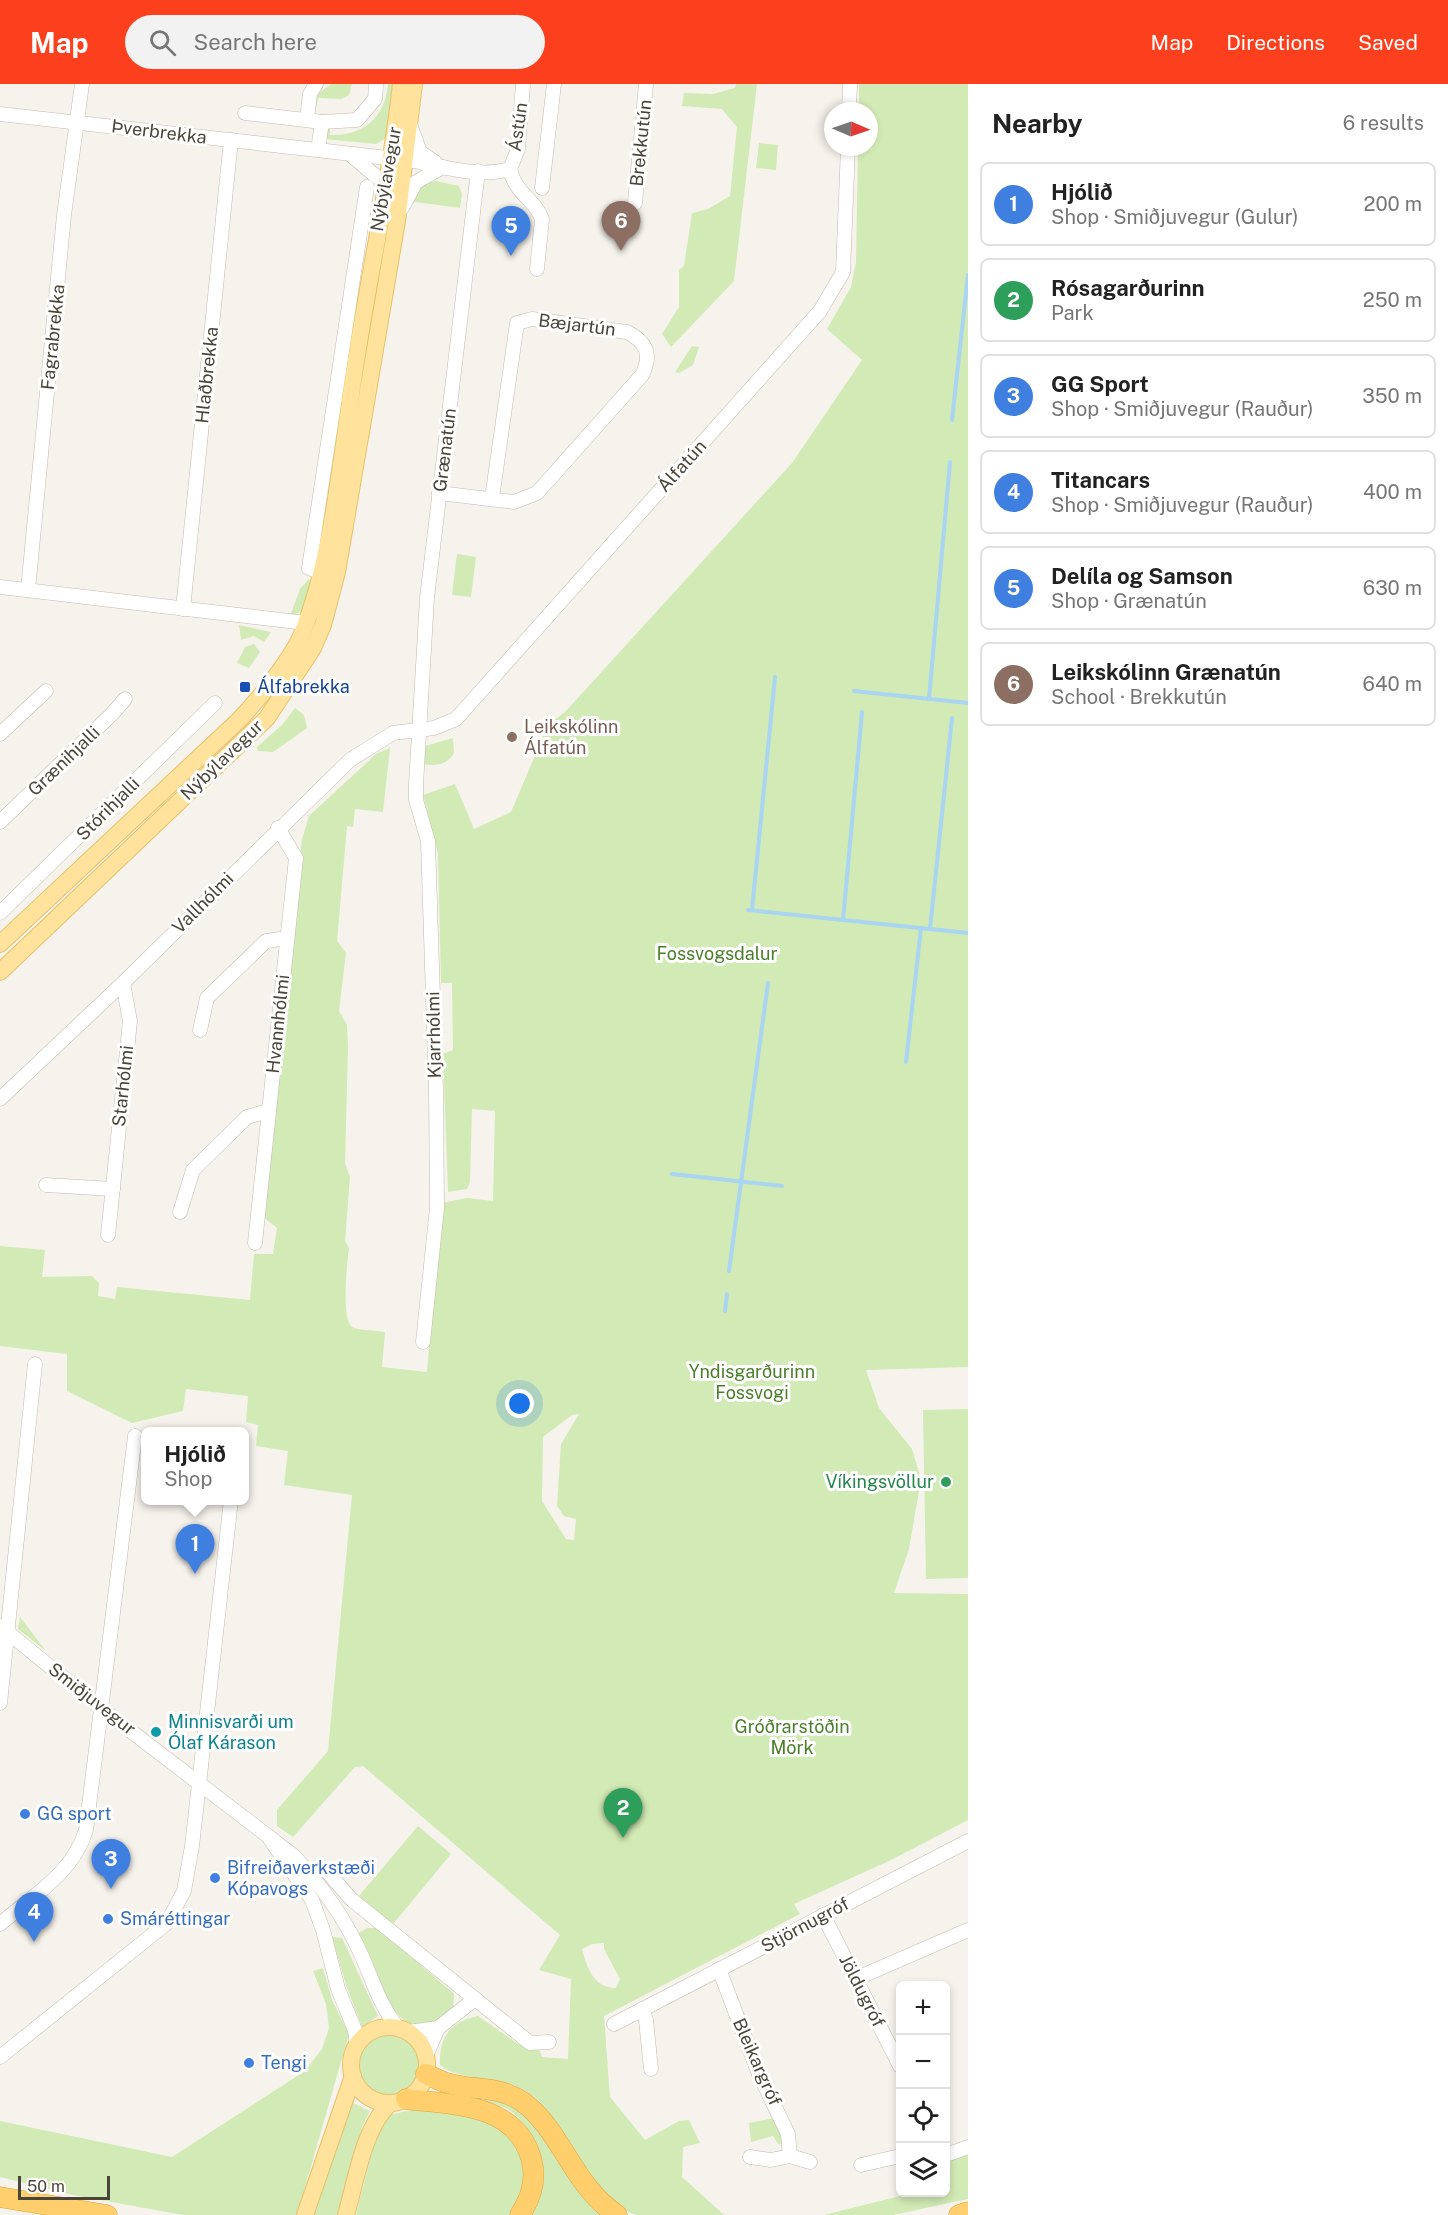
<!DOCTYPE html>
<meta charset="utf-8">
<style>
body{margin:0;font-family:"Public Sans",sans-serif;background:#f2f2f2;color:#222}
.controls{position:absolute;right:18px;bottom:18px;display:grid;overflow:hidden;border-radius:9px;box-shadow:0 3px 9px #0003}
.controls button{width:54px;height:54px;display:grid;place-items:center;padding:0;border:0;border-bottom:2px solid #e0e0e0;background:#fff;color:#222;font:30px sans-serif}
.compass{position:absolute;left:824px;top:18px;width:54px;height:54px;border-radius:50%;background:#fff;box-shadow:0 3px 9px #0003;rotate:92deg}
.scale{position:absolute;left:18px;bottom:15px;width:92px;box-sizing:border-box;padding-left:6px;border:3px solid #4b4439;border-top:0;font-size:16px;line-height:21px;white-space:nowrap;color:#4b4439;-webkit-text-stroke:4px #fff;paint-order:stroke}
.you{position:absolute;left:520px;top:1320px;width:21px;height:21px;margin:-15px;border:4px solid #fff;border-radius:50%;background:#1a73e8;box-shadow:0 0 0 9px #1a73e833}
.badge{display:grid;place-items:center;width:39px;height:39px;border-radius:50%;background:#fc3f1d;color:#fff;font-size:20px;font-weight:700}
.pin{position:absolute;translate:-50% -50px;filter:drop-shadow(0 2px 3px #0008)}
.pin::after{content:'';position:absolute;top:32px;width:21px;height:18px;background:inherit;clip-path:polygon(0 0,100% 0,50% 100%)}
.popup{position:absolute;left:141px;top:1343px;width:108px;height:78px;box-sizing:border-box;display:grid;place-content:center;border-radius:9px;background:#fff;filter:drop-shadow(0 2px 4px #0005);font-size:20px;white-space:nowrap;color:#767676}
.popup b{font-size:22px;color:#222}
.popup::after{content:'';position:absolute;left:50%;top:100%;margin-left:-12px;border:12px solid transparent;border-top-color:#fff}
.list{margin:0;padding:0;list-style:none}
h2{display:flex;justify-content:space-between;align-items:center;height:78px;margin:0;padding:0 24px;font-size:26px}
h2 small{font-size:20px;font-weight:400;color:#767676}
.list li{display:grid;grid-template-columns:39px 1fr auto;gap:18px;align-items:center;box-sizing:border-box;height:84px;margin:0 12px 12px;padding:0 12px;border:2px solid #e0e0e0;border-radius:9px}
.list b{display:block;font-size:22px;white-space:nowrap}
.list p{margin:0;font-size:20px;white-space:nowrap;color:#767676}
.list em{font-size:20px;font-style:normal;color:#767676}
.icon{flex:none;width:33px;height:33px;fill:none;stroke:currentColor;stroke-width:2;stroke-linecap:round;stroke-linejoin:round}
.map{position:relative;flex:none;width:968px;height:2131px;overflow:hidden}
header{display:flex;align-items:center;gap:36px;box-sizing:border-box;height:84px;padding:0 30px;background:#fc3f1d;color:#fff}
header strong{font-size:28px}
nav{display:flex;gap:33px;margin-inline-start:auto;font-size:21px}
.search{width:420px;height:54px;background:#f2f2f2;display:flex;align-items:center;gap:15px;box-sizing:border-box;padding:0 21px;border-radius:33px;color:#767676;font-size:22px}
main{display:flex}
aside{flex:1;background:#fff}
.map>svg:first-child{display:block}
.green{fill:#d2eab5;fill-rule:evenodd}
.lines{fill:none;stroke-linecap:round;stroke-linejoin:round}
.stream{stroke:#a9d4f2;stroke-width:4}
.minor-casing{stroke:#c2bbae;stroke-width:15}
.major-casing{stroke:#e6c16a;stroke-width:18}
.highway-casing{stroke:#e0a43c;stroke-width:21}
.minor{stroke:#fff;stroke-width:14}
.major{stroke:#ffe39c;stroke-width:16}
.highway{stroke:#ffcf6e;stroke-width:20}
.transit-dot{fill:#1a4fb4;stroke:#fff;stroke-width:2}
.education-dot{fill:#8d6e63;stroke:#fff;stroke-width:2}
.leisure-dot{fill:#2e9e5b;stroke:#fff;stroke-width:2}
.culture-dot{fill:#0f9aa8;stroke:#fff;stroke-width:2}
.shop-dot{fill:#3f7fe0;stroke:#fff;stroke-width:2}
.labels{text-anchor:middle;stroke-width:6;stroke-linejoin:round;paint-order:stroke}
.street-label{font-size:18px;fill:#4b4439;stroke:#fff}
.transit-label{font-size:18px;fill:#164399;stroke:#fff;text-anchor:start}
.education-label{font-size:18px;fill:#785e54;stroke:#fff;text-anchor:start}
.park-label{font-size:18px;fill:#4a7f2a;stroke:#fff}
.leisure-label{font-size:18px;fill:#27864d;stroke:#fff;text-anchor:end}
.culture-label{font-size:18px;fill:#0d838f;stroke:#fff;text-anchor:start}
.shop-label{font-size:18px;fill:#366cbe;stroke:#fff;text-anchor:start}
</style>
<header>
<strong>Map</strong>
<div class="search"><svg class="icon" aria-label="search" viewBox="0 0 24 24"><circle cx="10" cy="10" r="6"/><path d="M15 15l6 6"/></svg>Search here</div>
<nav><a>Map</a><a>Directions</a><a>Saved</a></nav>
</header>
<main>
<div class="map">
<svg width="968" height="2131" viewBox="0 0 968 2131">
<rect width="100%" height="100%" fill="#f6f3ec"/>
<!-- green -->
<g class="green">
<path d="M331,0H352L349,11L342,15L318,14L316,23H311C313,8 323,8 331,0Z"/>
<path d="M388,0H397L390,52L376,60L324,55L325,46L330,44V51C363,52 385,34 388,0Z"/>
<path d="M736,0H757L734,197L671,263L662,250L679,223V186L684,182L692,129L708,125L730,112L737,43L722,25L682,22L684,9L713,10L735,4Z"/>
<path d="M859,0H968V1283L866,1286L879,1324L912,1365L921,1395L909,1465L894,1509L968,1510V1736L891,1776L794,1820L800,1830L604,1932L610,2013L645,2056L679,2037L689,2036L700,2059L683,2063L682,2093L724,2131C703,2131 654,2131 637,2131C593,2120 568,2044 537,2015C507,1988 464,2001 440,1981C439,1953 450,1938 478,1932L518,1960L540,1967L542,1973L568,1975L571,1895L539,1886L560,1851L363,1682L355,1683L293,1753L277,1742V1726L328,1667L352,1411L284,1401L288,1367L256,1362L258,1341L246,1338L248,1312L186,1305L183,1327L132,1339L67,1307V1270L0,1262V1162L45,1166L42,1193L92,1192L99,1199L98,1212L115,1215L117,1203L250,1216L254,1170H273L277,1144L262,1132L302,755L309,732L376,670L390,664L383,728L355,725L353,743L347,742L337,857L346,869L339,927L347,941L348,963L345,1079L350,1093L345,1157L349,1164C347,1178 341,1236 352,1243C360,1247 375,1246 385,1248L382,1283L427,1288L442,1119L467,1114L493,1117L495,1027L472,1025L470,1098L467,1105L448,1108L443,970L453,966L452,899H441L438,770L423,711L455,700L474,745L511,728L548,641L565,628L792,379L862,276L827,245L851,203L856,178L858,63H869V27H859ZM579,1330L561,1360L557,1422L564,1432L576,1435L574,1456L566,1455L542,1417L543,1353L572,1331ZM604,1859V1865L620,1895L616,1904C594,1904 587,1884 582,1865L592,1860Z"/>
<path d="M759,59L778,61L776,86L756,84Z"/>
<path d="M436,97L459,102L462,110L460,124L415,118L411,121C415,109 422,99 436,97Z"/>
<path d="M692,262L699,263L693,281L679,289L675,288Z"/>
<path d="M457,470L476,473L471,513L452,511Z"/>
<path d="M309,495L311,498L303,527L290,532L300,505Z"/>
<path d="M239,541L271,548L264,558L254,552L241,556Z"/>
<path d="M254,560L260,568L249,584L237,579L245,563Z"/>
<path d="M295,624L304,631L307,644L273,668L258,667L257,663L282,641Z"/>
<path d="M453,654L454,669C446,682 435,682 421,680L425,662Z"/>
<path d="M968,1325V1494L926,1495L923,1326Z"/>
<path d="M20,1533L46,1567L18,1545Z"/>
<path d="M418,1742L451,1770L393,1840L359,1812Z"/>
<path d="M367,1844H378L454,1910L453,1924C446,1929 438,1937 430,1940C394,1957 367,1874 356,1851Z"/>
<path d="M332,1853L342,1854L378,1932L362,1943L346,1901Z"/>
<path d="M323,1884L332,1916L349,1950L297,2131H183L73,2111L0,2093V2037L172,2073L305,1987L322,1965L329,1944L326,1920L313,1887Z"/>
<circle cx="389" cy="1981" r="30"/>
<path d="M487,2011L508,2018L532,2037L604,2131H528C553,2096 544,2054 511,2027C504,2022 493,2020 485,2017Z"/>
<path d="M351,2018L370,2027L362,2043L337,2131H312Z"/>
<path d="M411,2026L446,2027L479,2032L518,2057L529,2095L512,2131H356L376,2050L389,2031Z"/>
<path d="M774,2034L784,2057L779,2061L773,2052L751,2058L749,2039Z"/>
<path d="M968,2069V2115L893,2131H824L912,2109L946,2108C946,2080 940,2080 968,2069Z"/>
</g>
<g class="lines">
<!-- stream -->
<g class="stream">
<path d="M952,336L968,191"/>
<path d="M854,607L968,619"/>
<path d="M929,615L950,378"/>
<path d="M748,826L968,849"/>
<path d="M752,826L775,593"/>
<path d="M843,836L862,628"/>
<path d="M930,845L952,634"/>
<path d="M906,978L921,844"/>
<path d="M672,1090L782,1102"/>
<path d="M729,1187L768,899"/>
<path d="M725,1227L727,1210"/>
</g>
<!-- minor casing -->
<g class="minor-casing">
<g id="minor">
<path d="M849,27L850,0"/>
<path d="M245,29L322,38L357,36L375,15L376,0"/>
<path d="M0,30L414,77C443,83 481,94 510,85"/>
<path d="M307,35L310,10L316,0"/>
<path d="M410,40L420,68L436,79"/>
<path d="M318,66L322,38"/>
<path d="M352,72L385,100"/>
<path d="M510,85C515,110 535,115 542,135L537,185"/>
<path d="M510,85L518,65L523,0"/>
<path d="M542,104L554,0"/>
<path d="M635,119L646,0"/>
<path d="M402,124L416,98L443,83"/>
<path d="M439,409L514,418L537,409L642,291C652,271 647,258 627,248L532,235L517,239L492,414"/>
<path d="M322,489L309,484L367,103"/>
<path d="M0,503L306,539"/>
<path d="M28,506L64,131L82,0"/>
<path d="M183,525L231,56"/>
<path d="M0,650L46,607"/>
<path d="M0,738L113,629L125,615"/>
<path d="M0,829L215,619"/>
<path d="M200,946L207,914L266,857L287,854"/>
<path d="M0,1015L123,899L350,676L393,649L434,644L456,635L820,227L843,188L848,63"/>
<path d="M46,1101L113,1105"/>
<path d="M180,1128L193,1086L247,1033L268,1027"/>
<path d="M108,1151L130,937L123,899"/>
<path d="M255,1159L296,774L278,744"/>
<path d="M423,1258L437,1124L436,1007L428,757L416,716V701L427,514L478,87"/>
<path d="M0,1542L102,1625L294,1772C320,1800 344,1833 360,1868C373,1896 378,1918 397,1943"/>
<path d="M0,1619L35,1280"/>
<path d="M270,1755L312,1816L323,1846L338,1905L355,1946L357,1961"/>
<path d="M324,1784L352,1816L530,1959L549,1958"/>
<path d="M823,1831L900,1982"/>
<path d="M0,1840C32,1813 74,1788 86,1746L135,1352"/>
<path d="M719,1885L759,1990L788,2050L790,2072"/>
<path d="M855,1895L968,1846"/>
<path d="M642,1925L646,1936L651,1985"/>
<path d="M614,1940L968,1757"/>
<path d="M409,1948L438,1944"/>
<path d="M426,1972L438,1944L475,1915"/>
<path d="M0,1973L167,1839L184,1807L192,1762L231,1416"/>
<path d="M946,2071L968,2063"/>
<path d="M750,2073L771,2076L790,2072L810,2078"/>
<path d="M861,2081L900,2072"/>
</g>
</g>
<!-- major casing -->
<g class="major-casing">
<g id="major">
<path d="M0,860L239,636C258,616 290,577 301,552C334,474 342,363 356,277C370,185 391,93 401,0"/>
<path d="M0,888L267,634L313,564L323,541L337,488L397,137L414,0"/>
<circle cx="389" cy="1981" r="38"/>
<path d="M305,2131L353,1992"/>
<path d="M346,2131C356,2097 364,2041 391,2019"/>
</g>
</g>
<!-- highway casing -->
<g class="highway-casing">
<g id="highway">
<path d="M426,1990C433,1993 440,1997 447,1999C474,2007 498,2001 523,2018C562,2047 572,2101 617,2131"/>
<path d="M406,2015C454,2021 515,2019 531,2074C537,2094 531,2114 520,2131"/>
<path d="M0,2113L107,2131"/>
<path d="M959,2131L968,2128"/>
</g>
</g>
<!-- minor -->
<use href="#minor" class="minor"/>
<!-- major -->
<use href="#major" class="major"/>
<!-- highway -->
<use href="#highway" class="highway"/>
</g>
<!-- markers -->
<rect class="transit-dot" x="239" y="597" width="12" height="12" rx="3"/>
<circle class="education-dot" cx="512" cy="653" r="6"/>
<circle class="leisure-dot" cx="946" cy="1398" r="6"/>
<circle class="culture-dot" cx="156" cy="1648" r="6"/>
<g class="shop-dot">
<circle cx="25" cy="1730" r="6"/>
<circle cx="215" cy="1794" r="6"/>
<circle cx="108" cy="1835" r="6"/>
<circle cx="249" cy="1979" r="6"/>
</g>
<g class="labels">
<!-- street labels -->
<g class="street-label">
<text transform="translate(518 43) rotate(-82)" y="6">Ástún</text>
<text transform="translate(159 48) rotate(7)" y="6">Þverbrekka</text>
<text transform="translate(641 59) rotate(-84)" y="6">Brekkutún</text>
<text transform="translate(386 95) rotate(-80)" y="6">Nýbýlavegur</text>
<text transform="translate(577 241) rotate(7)" y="6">Bæjartún</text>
<text transform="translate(53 253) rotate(-84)" y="6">Fagrabrekka</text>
<text transform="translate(207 291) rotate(-84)" y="6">Hlaðbrekka</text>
<text transform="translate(445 366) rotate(-83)" y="6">Grænatún</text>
<text transform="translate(682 382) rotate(-48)" y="6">Álfatún</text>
<text transform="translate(222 676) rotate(-44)" y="6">Nýbýlavegur</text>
<text transform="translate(64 677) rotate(-44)" y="6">Grænihjalli</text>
<text transform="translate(108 725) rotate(-45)" y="6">Stórihjalli</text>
<text transform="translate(203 819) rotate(-45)" y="6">Vallhólmi</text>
<text transform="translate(278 940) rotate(-84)" y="6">Hvannhólmi</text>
<text transform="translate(434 951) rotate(-91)" y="6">Kjarrhólmi</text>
<text transform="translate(123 1002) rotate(-84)" y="6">Starhólmi</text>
<text transform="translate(92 1615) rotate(38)" y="6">Smiðjuvegur</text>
<text transform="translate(805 1841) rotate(-28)" y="6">Stjörnugróf</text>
<text transform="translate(862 1907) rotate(63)" y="6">Jöldugróf</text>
<text transform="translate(757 1978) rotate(66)" y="6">Bleikargróf</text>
</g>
<!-- transit labels -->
<g class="transit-label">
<text x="257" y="609">Álfabrekka</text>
</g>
<!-- education labels -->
<g class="education-label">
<text x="524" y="649">Leikskólinn<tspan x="524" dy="21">Álfatún</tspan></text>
</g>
<!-- park labels -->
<g class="park-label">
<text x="717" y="876">Fossvogsdalur</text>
<text x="752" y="1294">Yndisgarðurinn<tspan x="752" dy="21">Fossvogi</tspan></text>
<text x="792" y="1649">Gróðrarstöðin<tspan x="792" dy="21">Mörk</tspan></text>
</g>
<!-- leisure labels -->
<g class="leisure-label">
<text x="934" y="1404">Víkingsvöllur</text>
</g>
<!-- culture labels -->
<g class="culture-label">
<text x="168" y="1644">Minnisvarði um<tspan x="168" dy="21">Ólaf Kárason</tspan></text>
</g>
<!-- shop labels -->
<g class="shop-label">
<text x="37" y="1736">GG sport</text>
<text x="227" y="1790">Bifreiðaverkstæði<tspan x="227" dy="21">Kópavogs</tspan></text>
<text x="120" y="1841">Smáréttingar</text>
<text x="261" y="1985">Tengi</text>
</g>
</g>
</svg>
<div class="controls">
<button>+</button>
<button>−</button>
<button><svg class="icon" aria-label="locate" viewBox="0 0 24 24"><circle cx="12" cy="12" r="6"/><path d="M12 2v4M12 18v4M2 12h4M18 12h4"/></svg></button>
<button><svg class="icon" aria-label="layers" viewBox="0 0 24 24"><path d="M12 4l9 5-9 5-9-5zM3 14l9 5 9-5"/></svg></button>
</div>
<svg class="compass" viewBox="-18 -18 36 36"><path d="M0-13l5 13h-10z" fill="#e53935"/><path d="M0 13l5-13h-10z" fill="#767676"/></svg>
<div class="scale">50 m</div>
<div class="you"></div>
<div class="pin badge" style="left:195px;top:1490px;background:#3f7fe0">1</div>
<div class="popup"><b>Hjólið</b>Shop</div>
<div class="pin badge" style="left:623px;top:1754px;background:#2e9e5b">2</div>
<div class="pin badge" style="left:111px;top:1805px;background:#3f7fe0">3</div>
<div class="pin badge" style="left:34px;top:1858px;background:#3f7fe0">4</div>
<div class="pin badge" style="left:511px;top:172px;background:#3f7fe0">5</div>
<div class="pin badge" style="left:621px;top:167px;background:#8d6e63">6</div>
</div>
<aside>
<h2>Nearby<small>6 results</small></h2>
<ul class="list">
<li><span class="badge" style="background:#3f7fe0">1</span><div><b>Hjólið</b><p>Shop · Smiðjuvegur (Gulur)</p></div><em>200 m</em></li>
<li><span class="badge" style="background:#2e9e5b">2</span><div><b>Rósagarðurinn</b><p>Park</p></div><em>250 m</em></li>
<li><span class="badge" style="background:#3f7fe0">3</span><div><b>GG Sport</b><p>Shop · Smiðjuvegur (Rauður)</p></div><em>350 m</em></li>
<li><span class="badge" style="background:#3f7fe0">4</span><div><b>Titancars</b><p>Shop · Smiðjuvegur (Rauður)</p></div><em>400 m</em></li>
<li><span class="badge" style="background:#3f7fe0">5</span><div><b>Delíla og Samson</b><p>Shop · Grænatún</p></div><em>630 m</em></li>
<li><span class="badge" style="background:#8d6e63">6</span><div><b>Leikskólinn Grænatún</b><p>School · Brekkutún</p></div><em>640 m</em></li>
</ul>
</aside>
</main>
